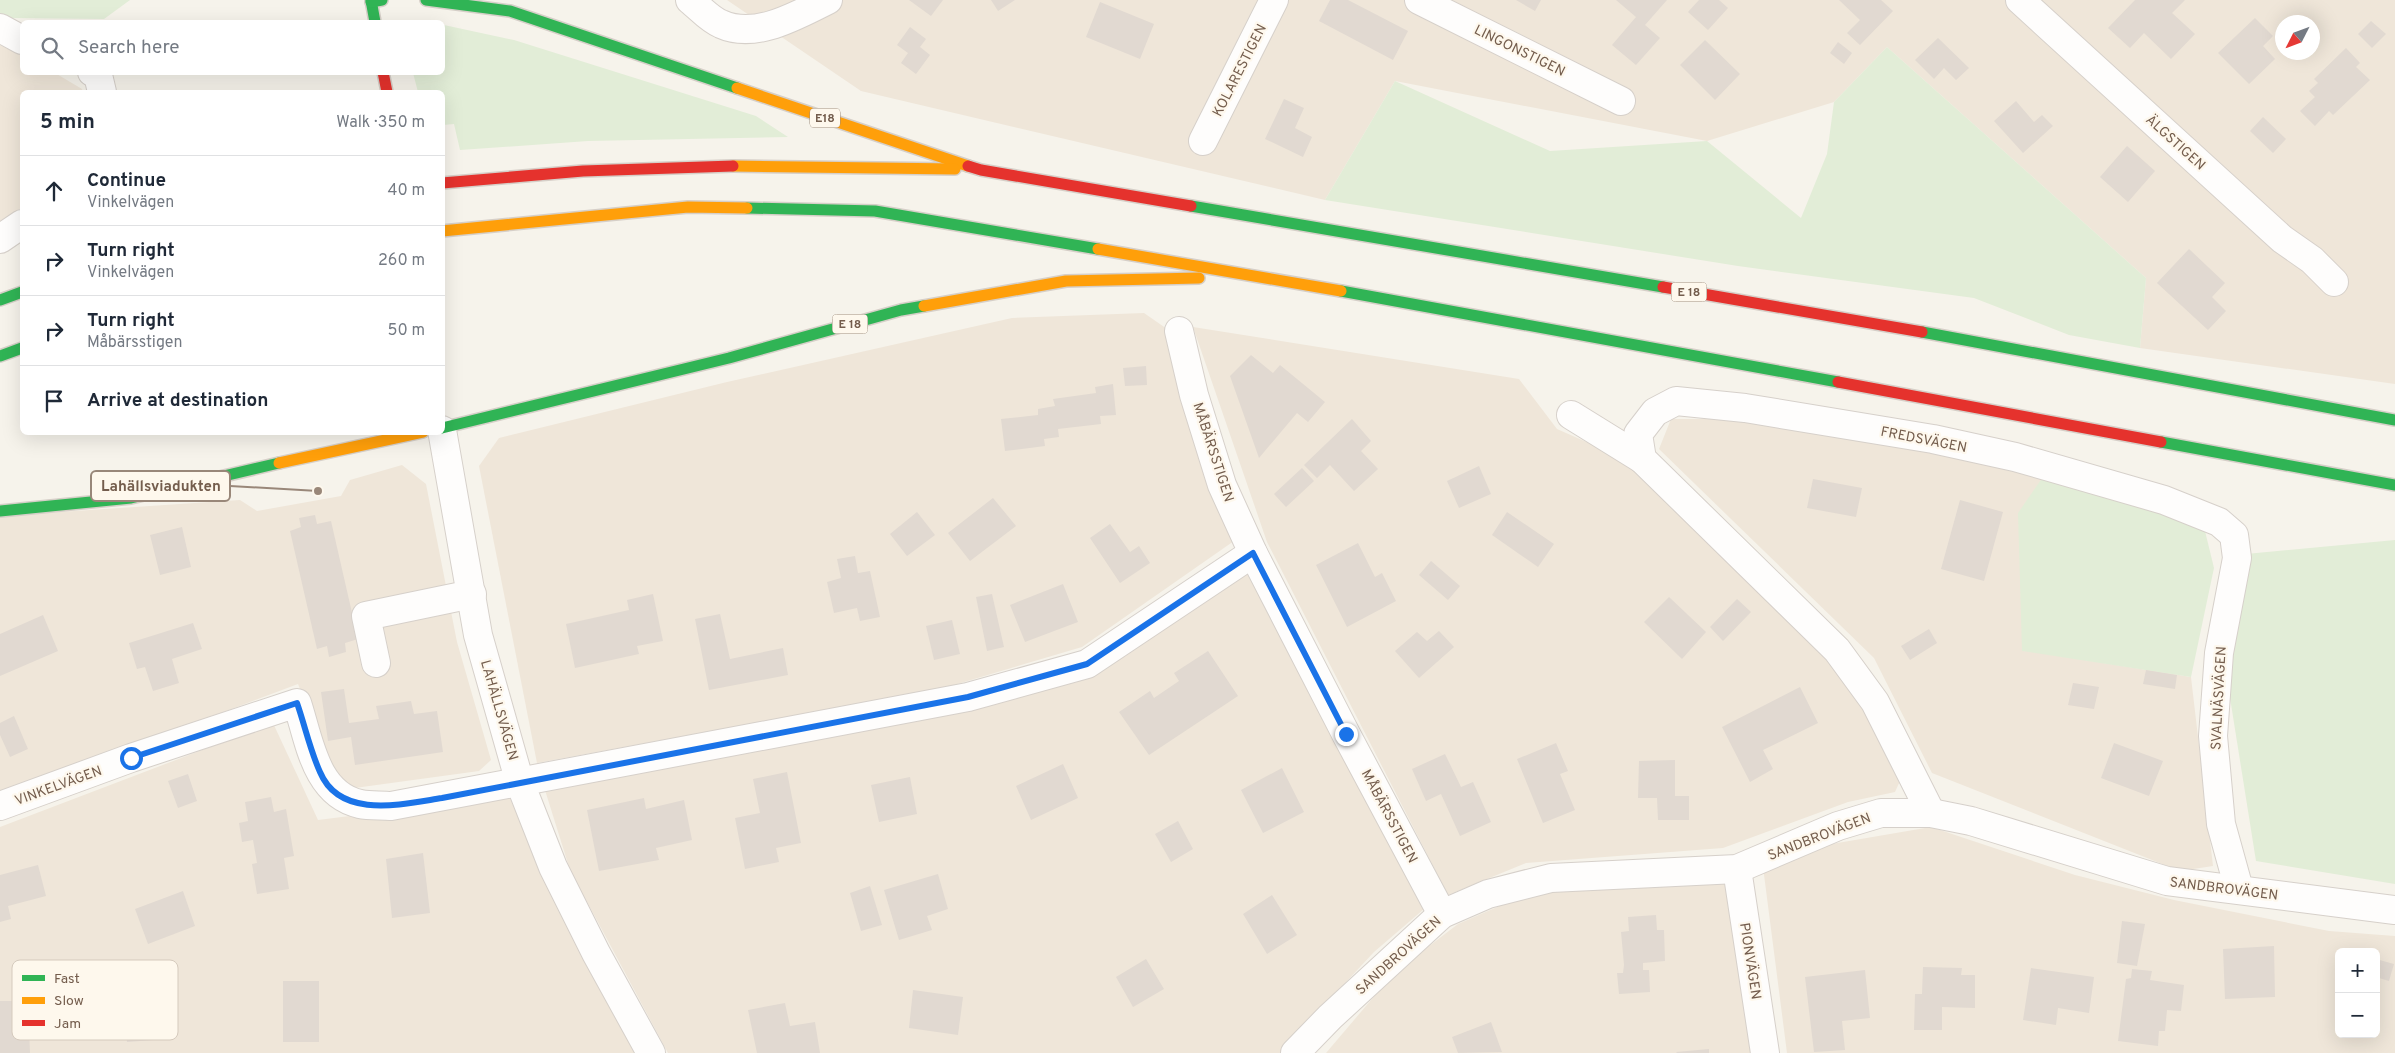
<!DOCTYPE html>
<meta charset="utf-8">
<style>
body{margin:0;font-family:Overpass,sans-serif;background:#f2f2f3;color:#1f2937}
.controls{position:absolute;right:15px;bottom:15px;display:grid;overflow:hidden;border-radius:8px;box-shadow:0 5px 20px #0002}
.controls button{width:45px;height:45px;display:grid;place-items:center;padding:0;border:0;border-bottom:1px solid #e0e1e3;background:#fff;color:#1f2937;font:25px sans-serif}
.compass{position:absolute;left:2275px;top:15px;width:45px;height:45px;border-radius:50%;background:#fff;box-shadow:0 5px 20px #0002;rotate:228deg}
.stop{position:absolute;width:15px;height:15px;margin:-11px;border:4px solid #1a73e8;border-radius:50%;background:#fff}
.stop.end{background:#1a73e8;border-color:#fff;box-shadow:0 1px 5px #0008}
.list{margin:0;padding:0;list-style:none}
h2{display:flex;justify-content:space-between;align-items:center;height:65px;margin:0;padding:0 20px;font-size:21px}
h2 small{font-size:16px;font-weight:400;color:#747a83}
.list li{display:grid;grid-template-columns:32px 1fr auto;gap:15px;align-items:center;box-sizing:border-box;height:70px;padding:0 20px;border-top:1px solid #e0e1e3}
.list b{display:block;font-size:19px;white-space:nowrap}
.list p{margin:0;font-size:16px;white-space:nowrap;color:#747a83}
.list em{font-size:16px;font-style:normal;color:#747a83}
.icon{flex:none;width:28px;height:28px;fill:none;stroke:currentColor;stroke-width:2;stroke-linecap:round;stroke-linejoin:round}
.map{position:relative;flex:none;width:2395px;height:1053px;overflow:hidden}
.search{position:absolute;background:#fff;box-shadow:0 5px 20px #0002;left:20px;top:20px;width:425px;height:55px;display:flex;align-items:center;gap:12px;box-sizing:border-box;padding:0 18px;border-radius:8px;color:#747a83;font-size:19px}
.panel{position:absolute;background:#fff;box-shadow:0 5px 20px #0002;left:20px;top:90px;width:425px;height:345px;border-radius:8px}
.map>svg:first-child{display:block}
.residential{fill:#efe6d9;fill-rule:evenodd}
.green{fill:#e2edd7}
.building{fill:#e1d9d1}
.lines{fill:none;stroke-linecap:round;stroke-linejoin:round}
.street-casing{stroke:#d6d0ca;stroke-width:30}
.fast-casing{stroke:#d6cfc8;stroke-width:14}
.slow-casing{stroke:#d6cfc8;stroke-width:14}
.jam-casing{stroke:#d6cfc8;stroke-width:14}
.street{stroke:#fefdfc;stroke-width:28}
.fast{stroke:#30b455;stroke-width:11}
.slow{stroke:#ff9f0a;stroke-width:11}
.jam{stroke:#e5322d;stroke-width:11}
.route{stroke:#1a73e8;stroke-width:6}
.labels{text-anchor:middle;stroke-width:4.5;stroke-linejoin:round;paint-order:stroke}
.shield{fill:#fef8ed;stroke:#9d8c7d;stroke-width:1}
.shield-label{font-size:12px;font-weight:bold;fill:#745d4d}
.street-label{font-size:14px;fill:#745d4d;stroke:#fef8ed}
.key{fill:#fef8ed;stroke:#d5cabd;stroke-width:1}
.key-label{font-size:14px;fill:#745d4d}
.leader{fill:none;stroke:#998779;stroke-width:2}
.callout-dot{fill:#998779;stroke:#fef8ed;stroke-width:2}
.callout{fill:#fef8ed;stroke:#998779;stroke-width:2}
.callout-label{font-size:15px;text-anchor:middle;font-weight:bold;fill:#745d4d}
</style>
<div class="map">
<svg width="2395" height="1053" viewBox="0 0 2395 1053">
<rect width="100%" height="100%" fill="#f6f3eb"/>
<!-- residential -->
<g class="residential">
<path d="M727,0H2395V384L2140,348L2146,278L1887,47L1834,102L1707,141L1395,81L1325,200L861,91ZM2282,22H2312V52H2282Z"/>
<path d="M0,45L22,56V72L55,73L82,89L83,92H22V208L0,221Z"/>
<path d="M1144,313L1170,331L1234,541L1082,647L944,688L537,763L479,466L499,438L727,382L1012,318Z"/>
<path d="M1193,327L1519,379L1557,429L1625,459L1770,594L1855,693L1904,772L1895,792L1848,802L1723,848L1526,863L1448,895L1267,542Z"/>
<path d="M1671,419H1755L2047,471L2022,650L2191,677L2213,866L2180,871L1932,773L1874,658L1659,449Z"/>
<path d="M402,465L426,484L457,642L491,760L479,771L340,790L298,684L0,796V516L240,500L257,511L341,496L350,480Z"/>
<path d="M1248,567L1424,909L1374,952L1280,1053H668L570,870L544,787L975,707L1077,682Z"/>
<path d="M273,723L318,820L509,796L558,910L636,1053H0V827Z"/>
<path d="M1931,827L2075,875L2174,900L2329,931L2395,936V1053H1787L1763,867L1814,847ZM2339,952H2376V1034H2339Z"/>
<path d="M1733,876L1757,1053H1326L1394,973L1458,924L1527,894Z"/>
</g>
<!-- green -->
<g class="green">
<path d="M0,0H130L104,19L10,18L0,13Z"/>
<path d="M444,25L514,40L756,116L788,137L588,141L460,150L454,124L443,125L442,92H418L413,73L442,72Z"/>
<path d="M1887,47L2146,278L2140,348L2069,335L1974,298L1738,266L1325,200L1395,81L1550,151L1707,141L1801,218L1827,154L1834,102Z"/>
<path d="M2047,471L2102,484L2205,531L2214,568L2191,677L2022,651L2018,513Z"/>
<path d="M2395,540V884L2256,861L2227,679L2246,554Z"/>
</g>
<!-- building -->
<g class="building">
<path d="M909,0H943L931,16Z"/>
<path d="M991,0H1015L998,11Z"/>
<path d="M1330,0H1348L1408,31L1393,60L1319,21Z"/>
<path d="M1516,0H1541L1535,11Z"/>
<path d="M1616,0H1667L1645,25L1660,38L1636,65L1612,45L1636,17Z"/>
<path d="M1699,0H1719L1728,8L1708,30L1688,12Z"/>
<path d="M1839,0H1881L1893,11L1860,45L1847,33L1860,20Z"/>
<path d="M2135,0H2185L2172,13L2195,34L2171,59L2144,33L2130,48L2108,28Z"/>
<path d="M1100,2L1154,24L1140,59L1086,37Z"/>
<path d="M2255,18L2273,36L2263,46L2275,59L2249,84L2218,53Z"/>
<path d="M2371,21L2386,34L2372,48L2358,34Z"/>
<path d="M910,27L926,39L920,47L930,55L916,74L901,63L908,53L897,45Z"/>
<path d="M1938,38L1969,68L1956,80L1944,68L1934,79L1915,60Z"/>
<path d="M1705,40L1740,74L1715,100L1680,65Z"/>
<path d="M1838,42L1852,53L1844,64L1830,53Z"/>
<path d="M2346,48L2360,63L2356,67L2370,80L2333,115L2329,111L2315,126L2300,111L2315,97L2309,91L2318,83L2314,79Z"/>
<path d="M1284,99L1304,108L1295,128L1312,137L1303,157L1265,139Z"/>
<path d="M2016,101L2034,122L2042,115L2053,126L2023,153L1994,121Z"/>
<path d="M2263,117L2286,139L2273,153L2250,131Z"/>
<path d="M2127,146L2155,171L2128,202L2100,177Z"/>
<path d="M2189,249L2225,283L2212,297L2226,311L2208,330L2157,283Z"/>
<path d="M1251,355L1273,373L1280,365L1325,402L1308,422L1297,413L1259,458L1230,376Z"/>
<path d="M1146,366L1147,385L1125,386L1123,368Z"/>
<path d="M1113,384L1116,415L1100,416L1101,424L1058,429L1059,437L1044,439L1045,446L1005,451L1001,419L1038,415V409L1055,406L1053,399L1096,393L1095,387Z"/>
<path d="M1352,419L1371,441L1361,451L1378,469L1354,491L1330,465L1317,478L1304,465Z"/>
<path d="M1479,466L1491,494L1459,508L1447,481Z"/>
<path d="M1302,468L1314,481L1286,507L1274,494Z"/>
<path d="M1813,479L1862,488L1856,517L1807,508Z"/>
<path d="M993,498L1016,526L970,561L948,533Z"/>
<path d="M1960,500L2003,512L1984,581L1941,569Z"/>
<path d="M917,512L935,535L907,556L890,534Z"/>
<path d="M1507,512L1554,544L1538,567L1492,535Z"/>
<path d="M315,515L317,524L331,521L358,639L345,643L346,652L329,657L327,646L317,649L290,531L301,527L299,518Z"/>
<path d="M1110,524L1130,552L1139,546L1150,563L1120,583L1090,538Z"/>
<path d="M182,527L191,567L160,575L150,535Z"/>
<path d="M1358,543L1375,577L1382,573L1396,601L1347,627L1316,565Z"/>
<path d="M855,556L858,573L870,571L880,617L860,621L857,608L834,613L827,582L841,578L837,559Z"/>
<path d="M1431,561L1460,586L1448,600L1419,575Z"/>
<path d="M1063,584L1078,622L1025,642L1010,605Z"/>
<path d="M653,594L663,641L637,646L639,654L575,668L566,624L629,610L627,600Z"/>
<path d="M992,594L1004,647L987,651L976,597Z"/>
<path d="M1669,597L1706,632L1682,659L1644,622Z"/>
<path d="M1737,599L1751,612L1723,641L1710,627Z"/>
<path d="M720,614L730,659L783,648L788,675L709,690L695,619Z"/>
<path d="M43,615L58,651L0,676V634Z"/>
<path d="M952,620L960,654L934,660L926,626Z"/>
<path d="M193,623L202,649L172,659L179,683L153,691L145,667L137,669L129,643Z"/>
<path d="M1929,629L1937,643L1910,660L1901,646Z"/>
<path d="M1439,631L1454,647L1419,678L1395,651L1417,632L1427,641Z"/>
<path d="M1208,651L1238,696L1149,755L1119,712L1150,691L1154,698L1179,681L1174,673Z"/>
<path d="M2146,670L2177,675L2175,689L2143,684Z"/>
<path d="M2073,683L2099,687L2094,709L2068,705Z"/>
<path d="M1800,687L1818,723L1763,750L1773,769L1750,782L1722,727Z"/>
<path d="M344,689L349,723L379,719L376,706L411,701L414,714L437,711L443,752L355,765L351,737L328,741L321,692Z"/>
<path d="M14,716L28,749L10,757L0,735V723Z"/>
<path d="M1556,743L1568,771L1560,774L1575,810L1543,823L1517,759Z"/>
<path d="M2114,743L2163,761L2149,796L2101,778Z"/>
<path d="M1445,754L1461,787L1473,782L1491,822L1460,836L1441,794L1426,801L1412,769Z"/>
<path d="M1675,760V796H1689V820H1658L1657,798H1638L1639,761Z"/>
<path d="M1063,764L1078,798L1031,820L1016,786Z"/>
<path d="M1282,768L1304,812L1263,833L1241,790Z"/>
<path d="M787,772L801,843L776,848L779,862L745,869L735,818L760,813L753,779Z"/>
<path d="M188,774L197,801L178,808L168,781Z"/>
<path d="M910,777L917,814L879,822L871,785Z"/>
<path d="M271,797L274,812L286,809L294,856L284,858L289,889L257,894L252,864L257,863L253,840L242,842L239,823L248,821L245,802Z"/>
<path d="M644,798L646,809L684,800L692,840L656,848L659,860L599,871L587,810Z"/>
<path d="M1178,821L1193,849L1171,862L1155,834Z"/>
<path d="M423,853L430,913L392,918L386,859Z"/>
<path d="M38,865L46,896L8,906L11,919L0,922V875Z"/>
<path d="M938,874L948,909L927,916L932,930L899,940L884,890Z"/>
<path d="M870,886L882,925L861,931L850,893Z"/>
<path d="M183,891L195,926L148,944L135,909Z"/>
<path d="M1272,895L1297,935L1267,954L1243,914Z"/>
<path d="M1656,915L1657,930H1664L1665,961L1643,963V970H1649L1650,992L1619,994L1617,973H1623L1624,965L1621,932L1629,931L1628,917Z"/>
<path d="M2122,921L2145,924L2137,966L2117,963Z"/>
<path d="M2274,946L2275,997L2225,999L2223,949Z"/>
<path d="M1146,959L1164,989L1133,1007L1116,977Z"/>
<path d="M2376,959L2394,964L2389,981L2376,977Z"/>
<path d="M1923,967L1962,968L1961,975H1975V1008L1942,1007V1030H1914L1915,994H1922Z"/>
<path d="M2031,968L2094,977L2089,1013L2058,1008L2056,1025L2023,1020Z"/>
<path d="M2132,969L2152,971L2150,980L2184,985L2181,1011L2167,1010L2165,1031H2159L2158,1046L2118,1041L2126,979L2131,978Z"/>
<path d="M1865,970L1870,1018L1842,1021L1845,1050L1814,1052L1805,977Z"/>
<path d="M162,981L163,996L170,995L172,1020L164,1021L166,1039L127,1042L123,984Z"/>
<rect x="283" y="981" width="36" height="61"/>
<path d="M913,990L963,997L958,1035L909,1028Z"/>
<path d="M0,1001H28L30,1053H0Z"/>
<path d="M785,1003L790,1026L815,1022L820,1053H757L748,1010Z"/>
<path d="M1491,1022L1502,1052L1458,1053L1452,1037Z"/>
<path d="M1709,1049V1053H1677L1676,1052Z"/>
</g>
<g class="lines">
<!-- street casing -->
<g class="street-casing">
<g id="street">
<path d="M690,0C700,8 709,19 721,24C756,40 797,15 828,0"/>
<path d="M1419,0L1621,101"/>
<path d="M2020,0L2282,239L2312,260L2334,282"/>
<path d="M0,28L22,40"/>
<path d="M92,72L98,75L102,92"/>
<path d="M1203,141L1274,0"/>
<path d="M0,239L22,224"/>
<path d="M1179,331L1194,395L1222,485L1253,553L1346,734L1442,914"/>
<path d="M1571,415L1642,459"/>
<path d="M442,430L478,635L520,783L553,867L596,953L651,1053"/>
<path d="M376,663L366,616L472,594"/>
<path d="M0,806L131,758L297,703C309,739 315,794 360,804C370,806 381,805 391,806L968,697L1087,664L1253,553"/>
<path d="M1931,813L1875,702L1837,650L1642,459L1638,434L1655,412L1676,401L1745,408L1933,439L2015,457L2164,500L2219,522L2234,535L2237,558L2219,653L2213,736L2221,824L2239,889"/>
<path d="M1737,869L1765,1053"/>
<path d="M1295,1053L1330,1017L1442,914L1488,894L1551,878L1737,869L1838,826L1881,813H1931L1971,821L2167,881L2395,910"/>
</g>
</g>
<!-- fast casing -->
<g class="fast-casing">
<g id="fast">
<path d="M371,0L375,22"/>
<path d="M426,0L510,11L737,88"/>
<path d="M371,2L382,0"/>
<path d="M1191,206L1663,287"/>
<path d="M747,208L875,211L1098,249"/>
<path d="M1341,291L1838,382"/>
<path d="M0,300L22,292"/>
<path d="M1922,332L2395,420"/>
<path d="M0,356L22,348"/>
<path d="M442,428L729,358L901,310L924,306"/>
<path d="M2161,442L2395,485"/>
<path d="M0,511L131,498L279,463"/>
</g>
</g>
<!-- slow casing -->
<g class="slow-casing">
<g id="slow">
<path d="M737,88L968,166"/>
<path d="M733,166L955,169"/>
<path d="M442,231L688,207L747,208"/>
<path d="M1098,249L1341,291"/>
<path d="M924,306L1066,281L1199,278"/>
<path d="M279,463L423,432"/>
</g>
</g>
<!-- jam casing -->
<g class="jam-casing">
<g id="jam">
<path d="M383,72L387,92"/>
<path d="M968,166L981,170L1191,206"/>
<path d="M442,183L583,171L733,166"/>
<path d="M1663,287L1922,332"/>
<path d="M1838,382L2161,442"/>
</g>
</g>
<!-- street -->
<use href="#street" class="street"/>
<!-- fast -->
<use href="#fast" class="fast"/>
<!-- slow -->
<use href="#slow" class="slow"/>
<!-- jam -->
<use href="#jam" class="jam"/>
</g>
<g class="lines">
<!-- route -->
<path class="route" d="M131,758L297,703C305,726 310,750 320,772C340,820 403,804 442,798L968,697L1087,664L1253,553L1346,734"/>
</g>
<g class="labels">
<!-- shield labels -->
<g class="shield">
<rect x="810" y="108.5" width="30" height="19" rx="4"/>
<rect x="1671.5" y="282.5" width="35" height="19" rx="4"/>
<rect x="832.5" y="314.5" width="35" height="19" rx="4"/>
</g>
<g class="shield-label">
<text x="825" y="122">E18</text>
<text x="1689" y="296">E 18</text>
<text x="850" y="328">E 18</text>
</g>
<!-- street labels -->
<g class="street-label">
<text transform="translate(1520 50) rotate(26)" y="5">LINGONSTIGEN</text>
<text transform="translate(1239 70) rotate(-63)" y="5">KOLARESTIGEN</text>
<text transform="translate(2176 142) rotate(42)" y="5">ÄLGSTIGEN</text>
<text transform="translate(1924 439) rotate(11)" y="5">FREDSVÄGEN</text>
<text transform="translate(1214 452) rotate(72)" y="5">MÅBÄRSSTIGEN</text>
<text transform="translate(2218 698) rotate(-87)" y="5">SVALNÄSVÄGEN</text>
<text transform="translate(500 710) rotate(74)" y="5">LAHÄLLSVÄGEN</text>
<text transform="translate(58 785) rotate(-20)" y="5">VINKELVÄGEN</text>
<text transform="translate(1390 816) rotate(62)" y="5">MÅBÄRSSTIGEN</text>
<text transform="translate(1819 836) rotate(-21)" y="5">SANDBROVÄGEN</text>
<text transform="translate(2224 888) rotate(7)" y="5">SANDBROVÄGEN</text>
<text transform="translate(1398 955) rotate(-42)" y="5">SANDBROVÄGEN</text>
<text transform="translate(1751 961) rotate(81)" y="5">PIONVÄGEN</text>
</g>
</g>
<!-- legend -->
<rect x="12" y="960" width="166" height="80" rx="8" class="key"/>
<rect x="22" y="975" width="23" height="6" fill="#30b455"/>
<rect x="22" y="997" width="23" height="7" fill="#ff9f0a"/>
<rect x="22" y="1020" width="23" height="6" fill="#e5322d"/>
<g class="key-label">
<text x="54" y="983">Fast</text>
<text x="54" y="1005">Slow</text>
<text x="54" y="1028">Jam</text>
</g>
<!-- callouts -->
<path class="leader" d="M318 491L230 486"/>
<circle class="callout-dot" cx="318" cy="491" r="5"/>
<rect class="callout" x="91" y="471" width="139" height="30" rx="5"/>
<g class="callout-label">
<text x="161" y="491">Lahällsviadukten</text>
</g>
</svg>
<div class="controls">
<button>+</button>
<button>−</button>
</div>
<svg class="compass" viewBox="-18 -18 36 36"><path d="M0-13l5 13h-10z" fill="#e53935"/><path d="M0 13l5-13h-10z" fill="#747a83"/></svg>
<div class="stop" style="left:131px;top:758px"></div>
<div class="stop end" style="left:1346px;top:734px"></div>
<div class="search"><svg class="icon" aria-label="search" viewBox="0 0 24 24"><circle cx="10" cy="10" r="6"/><path d="M15 15l6 6"/></svg>Search here</div>
<section class="panel">
<h2>5 min<small>Walk · 350 m</small></h2>
<ul class="list">
<li><svg class="icon" aria-label="ahead" viewBox="0 0 24 24"><path d="M12 20V5M6 11l6-6 6 6"/></svg><div><b>Continue</b><p>Vinkelvägen</p></div><em>40 m</em></li>
<li><svg class="icon" aria-label="right" viewBox="0 0 24 24"><path d="M7 20v-9h11M14 6l5 5-5 5"/></svg><div><b>Turn right</b><p>Vinkelvägen</p></div><em>260 m</em></li>
<li><svg class="icon" aria-label="right" viewBox="0 0 24 24"><path d="M7 20v-9h11M14 6l5 5-5 5"/></svg><div><b>Turn right</b><p>Måbärsstigen</p></div><em>50 m</em></li>
<li><svg class="icon" aria-label="arrive" viewBox="0 0 24 24"><path d="M6 21V4h12l-3 4 3 4H6"/></svg><div><b>Arrive at destination</b></div></li>
</ul>
</section>
</div>
